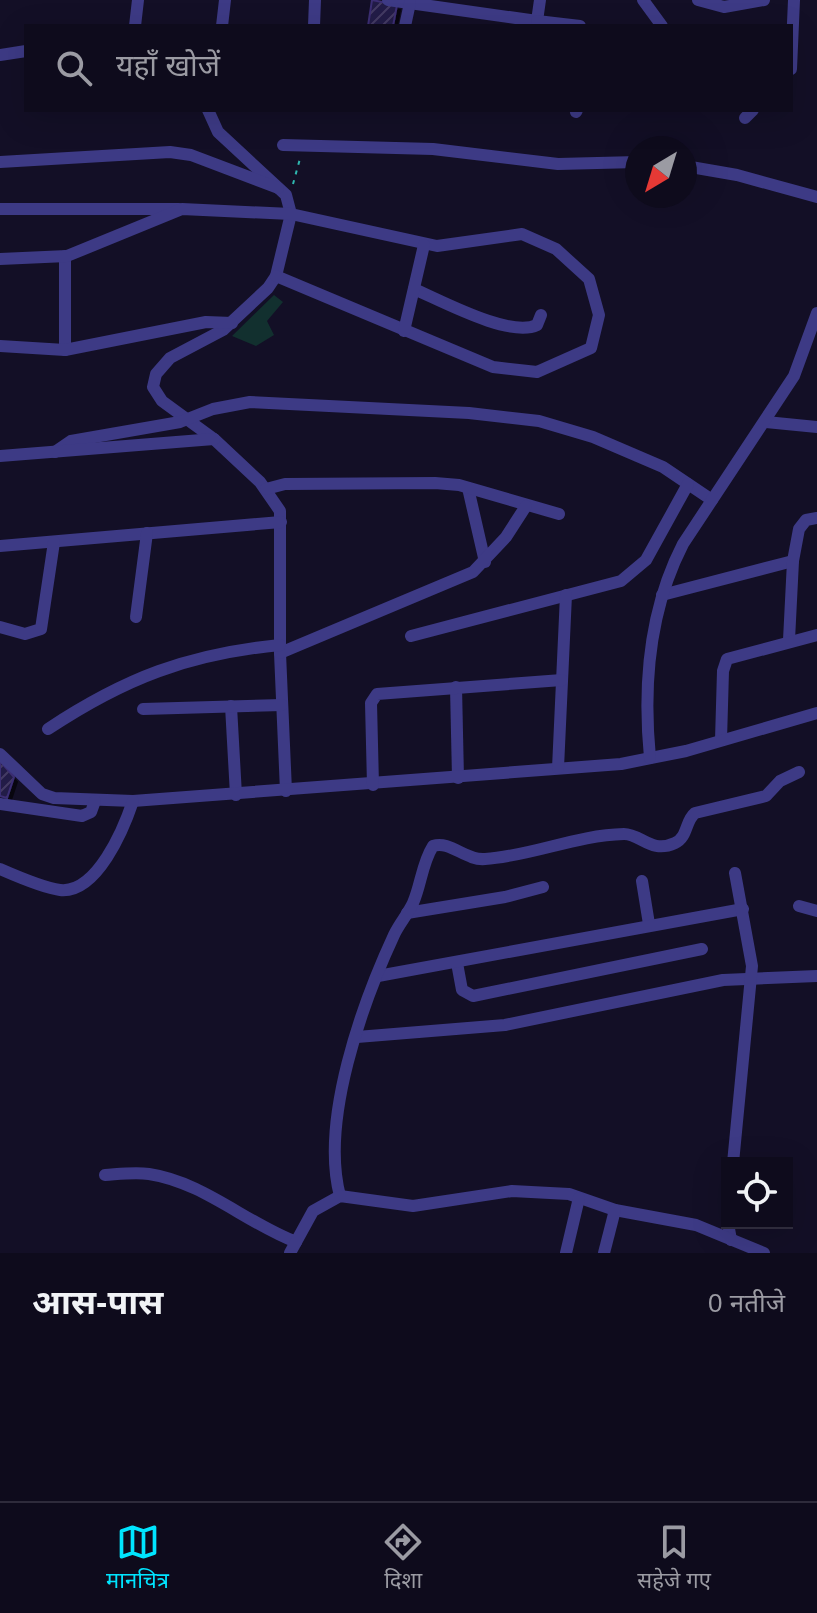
<!DOCTYPE html>
<html lang="hi">
<meta charset="utf-8">
<style>
body{margin:0;font-family:Arial,"Noto Sans Devanagari",sans-serif;background:#171425;color:#f1f3f6}
.controls{position:absolute;right:24px;bottom:24px;display:grid;overflow:hidden;border-radius:0px;box-shadow:0 8px 32px #0002}
.controls button{width:72px;height:72px;display:grid;place-items:center;padding:0;border:0;border-bottom:2px solid #2e2b3b;background:#0e0b1c;color:#f1f3f6;font:40px sans-serif}
.compass{position:absolute;left:625px;top:136px;width:72px;height:72px;border-radius:50%;background:#0e0b1c;box-shadow:0 8px 32px #0002;rotate:218deg}
.list{margin:0;padding:0;list-style:none}
h2{display:flex;justify-content:space-between;align-items:center;height:104px;margin:0;padding:0 32px;font-size:34px}
h2 small{font-size:26px;font-weight:400;color:#9b9ba3}
.icon{flex:none;width:44px;height:44px;fill:none;stroke:currentColor;stroke-width:2;stroke-linecap:round;stroke-linejoin:round}
.map{position:relative;flex:none;width:817px;height:1253px;overflow:hidden}
.search{position:absolute;background:#0e0b1c;box-shadow:0 8px 32px #0002;left:24px;right:24px;top:24px;height:88px;display:flex;align-items:center;gap:20px;box-sizing:border-box;padding:0 28px;border-radius:0px;color:#9b9ba3;font-size:30px}
.sheet{height:248px;background:#0e0b1c}
nav{display:flex;justify-content:space-around;align-items:center;box-sizing:border-box;height:112px;border-top:2px solid #2e2b3b;background:#0e0b1c;font-size:22px;color:#9b9ba3}
nav a{display:grid;justify-items:center;gap:4px}
nav .on{color:#00e5ff}
.map>svg:first-child{display:block}
.green{fill:#12302f}
.building{fill:url(#building-hatch);stroke:#3b2d73;stroke-width:2;filter:url(#shadow)}
.lines{fill:none;stroke-linecap:round;stroke-linejoin:round}
.path{stroke:#2fb8b0;stroke-width:2;stroke-dasharray:4 6;stroke-linecap:butt}
.minor{stroke:#3d3a85;stroke-width:12}
</style>
<div class="map">
<svg width="817" height="1253" viewBox="0 0 817 1253">
<defs>
<pattern id="building-hatch" width="6" height="6" patternUnits="userSpaceOnUse" patternTransform="scale(2)"><rect width="6" height="6" fill="#241b47"/><path d="M-1 1l2-2M0 6l6-6M5 7l2-2" fill="none" stroke="#433b63"/></pattern>
<filter id="shadow"><feDropShadow dx="3" dy="5" stdDeviation="0" flood-color="#0009"/></filter>
</defs>
<rect width="100%" height="100%" fill="#130f26"/>
<!-- green -->
<path class="green" d="M274,295L283,302L267,321L274,335L256,346L232,336Z"/>
<!-- building -->
<g class="building">
<path d="M372,0L397,5L393,26H368Z"/>
<path d="M0,761L14,777L7,798L0,796Z"/>
</g>
<g class="lines">
<!-- path -->
<path class="path" d="M293,184L301,155"/>
<!-- minor -->
<g class="minor">
<path d="M388,0L537,21L540,0"/>
<path d="M643,0L662,26"/>
<path d="M698,0L724,7L764,0"/>
<path d="M537,21L580,26"/>
<path d="M135,26L138,0"/>
<path d="M222,26L225,0"/>
<path d="M314,26L315,0"/>
<path d="M405,26L410,3"/>
<path d="M0,55L26,51"/>
<path d="M791,69L794,0"/>
<path d="M208,110L218,132L286,195L291,214L276,276L268,288L223,330L170,358L156,374L153,387L162,401L214,439L260,482L280,511V653L286,791"/>
<path d="M576,112L577,110"/>
<path d="M745,118L753,110"/>
<path d="M283,145L433,149L558,164L637,162"/>
<path d="M0,162L170,152L191,155L278,188"/>
<path d="M685,166L737,175L817,197"/>
<path d="M0,209H179"/>
<path d="M65,256V350"/>
<path d="M0,259L67,256L182,209L291,214L437,246L522,234L556,249L589,279L599,315L591,348L537,372L493,367L276,276"/>
<path d="M414,289C442,301 510,338 537,325L541,315"/>
<path d="M404,331L424,245"/>
<path d="M0,346L65,350L206,322L232,323"/>
<path d="M766,422L817,427"/>
<path d="M55,452L71,441L180,422L213,409L250,402L469,413L539,421L593,437L663,467L712,500"/>
<path d="M0,456L214,439"/>
<path d="M468,488L485,562"/>
<path d="M266,489L285,484L435,483L459,485L559,514"/>
<path d="M0,546L281,522"/>
<path d="M662,595L793,561"/>
<path d="M136,617L147,533"/>
<path d="M0,627L25,634L41,629L54,542"/>
<path d="M411,636L621,581L646,560L688,484"/>
<path d="M789,640L793,561L799,529L806,520L817,518"/>
<path d="M280,653L473,572L506,537L526,506"/>
<path d="M456,687L458,778"/>
<path d="M231,706L236,795"/>
<path d="M143,709L282,705"/>
<path d="M48,729C125,678 188,654 280,645"/>
<path d="M721,740L723,671L727,659L817,635"/>
<path d="M0,754L42,794L54,798L133,801L621,764L686,751L817,713"/>
<path d="M650,758C643,686 649,610 683,544L794,376L817,313"/>
<path d="M558,768L566,595"/>
<path d="M373,785L371,703L377,694L562,680"/>
<path d="M0,804L82,816L91,812L95,801"/>
<path d="M0,869C16,876 44,888 60,890C97,894 124,828 133,801"/>
<path d="M642,881L649,924"/>
<path d="M799,906L817,911"/>
<path d="M407,913L505,897L543,887"/>
<path d="M457,963L462,990L473,996L702,949"/>
<path d="M378,976L743,909"/>
<path d="M357,1037L505,1025L723,980L817,976"/>
<path d="M733,1163L752,966L735,873"/>
<path d="M105,1175C120,1174 135,1172 149,1174C203,1182 246,1223 296,1242"/>
<path d="M340,1196C320,1121 362,1004 394,935C399,924 408,914 413,903C421,885 422,863 433,846C450,840 466,861 485,859C532,856 576,835 624,834C641,834 651,854 675,843C688,837 685,821 695,813L766,796L780,781L799,772"/>
<path d="M728,1223L731,1240"/>
<path d="M290,1253L313,1211L340,1196L413,1206L512,1191L569,1194L615,1210L696,1225L764,1253"/>
<path d="M566,1253L579,1198"/>
<path d="M604,1253L615,1210"/>
</g>
</g>
</svg>
<div class="controls">
<button><svg class="icon" aria-label="locate" viewBox="0 0 24 24"><circle cx="12" cy="12" r="6"/><path d="M12 2v4M12 18v4M2 12h4M18 12h4"/></svg></button>
</div>
<svg class="compass" viewBox="-18 -18 36 36"><path d="M0-13l5 13h-10z" fill="#e53935"/><path d="M0 13l5-13h-10z" fill="#9b9ba3"/></svg>
<div class="search"><svg class="icon" aria-label="search" viewBox="0 0 24 24"><circle cx="10" cy="10" r="6"/><path d="M15 15l6 6"/></svg>यहाँ खोजें</div>
</div>
<section class="sheet">
<h2>आस-पास<small>0 नतीजे</small></h2>
<ul class="list">
</ul>
</section>
<nav>
<a class="on"><svg class="icon" aria-label="map" viewBox="0 0 24 24"><path d="M3 6l6-2 6 2 6-2v14l-6 2-6-2-6 2zM9 4v14M15 6v14"/></svg>मानचित्र</a>
<a><svg class="icon" aria-label="directions" viewBox="0 0 24 24"><path d="M12 3l9 9-9 9-9-9zM9 14v-3h6M13 9l2 2-2 2"/></svg>दिशा</a>
<a><svg class="icon" aria-label="saved" viewBox="0 0 24 24"><path d="M7 4h10v16l-5-4-5 4z"/></svg>सहेजे गए</a>
</nav>
